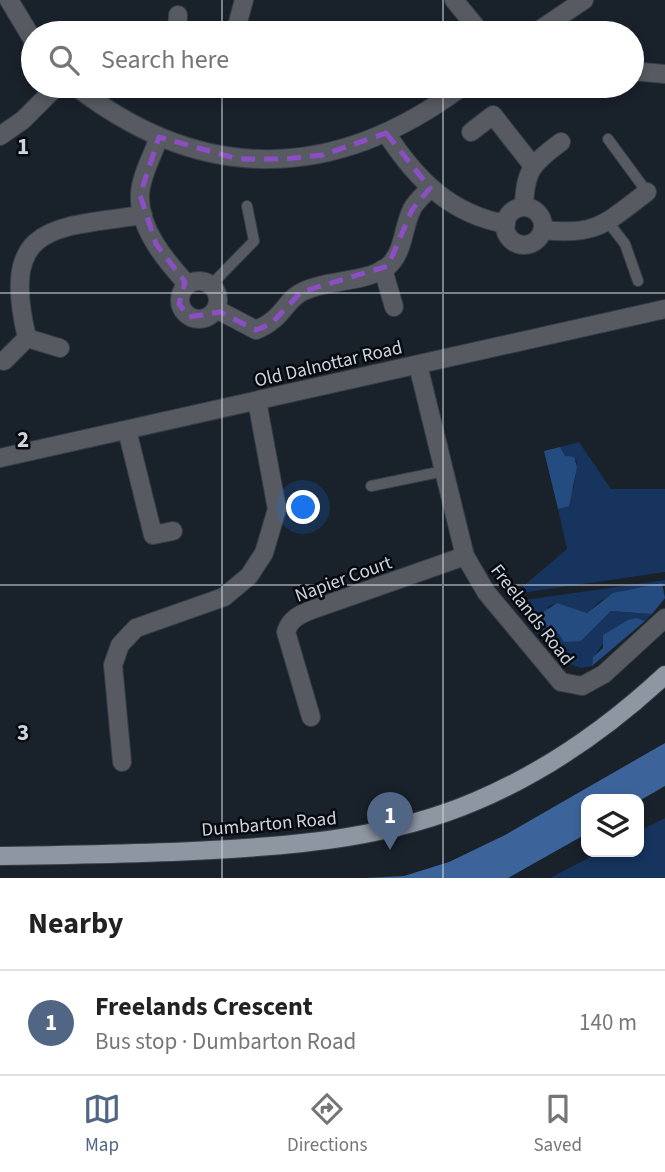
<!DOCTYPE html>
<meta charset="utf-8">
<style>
body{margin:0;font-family:"Source Sans 3",sans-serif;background:#f6f6f6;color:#222}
.controls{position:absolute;right:21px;bottom:21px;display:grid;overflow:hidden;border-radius:14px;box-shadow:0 4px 10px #0003}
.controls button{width:63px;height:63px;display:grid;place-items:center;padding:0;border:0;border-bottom:2px solid #e0e0e0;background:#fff;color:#222;font:35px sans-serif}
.you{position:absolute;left:304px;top:508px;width:24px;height:24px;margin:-18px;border:5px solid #fff;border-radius:50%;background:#1a73e8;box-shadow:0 0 0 10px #1a73e833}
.badge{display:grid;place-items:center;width:46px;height:46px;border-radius:50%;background:#516684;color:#fff;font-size:23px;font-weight:700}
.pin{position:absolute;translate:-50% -58px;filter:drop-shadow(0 2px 4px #0008)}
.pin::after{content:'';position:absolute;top:37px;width:24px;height:21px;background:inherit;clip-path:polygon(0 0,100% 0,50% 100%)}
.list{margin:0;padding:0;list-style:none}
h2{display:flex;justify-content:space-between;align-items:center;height:91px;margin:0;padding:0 28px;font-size:30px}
h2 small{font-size:23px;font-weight:400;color:#767676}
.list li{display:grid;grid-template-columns:46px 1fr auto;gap:21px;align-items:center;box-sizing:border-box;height:105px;padding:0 28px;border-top:2px solid #e0e0e0}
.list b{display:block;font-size:26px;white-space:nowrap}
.list p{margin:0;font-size:23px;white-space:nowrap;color:#767676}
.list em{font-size:23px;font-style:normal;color:#767676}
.icon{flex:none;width:38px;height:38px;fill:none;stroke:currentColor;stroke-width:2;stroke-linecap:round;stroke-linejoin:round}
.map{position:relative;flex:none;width:665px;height:878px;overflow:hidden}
.search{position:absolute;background:#fff;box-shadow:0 4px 10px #0003;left:21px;right:21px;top:21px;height:77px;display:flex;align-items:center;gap:18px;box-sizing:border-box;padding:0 24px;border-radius:38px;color:#767676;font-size:26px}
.sheet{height:196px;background:#fff}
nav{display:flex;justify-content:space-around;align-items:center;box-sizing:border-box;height:98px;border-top:2px solid #e0e0e0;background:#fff;font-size:19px;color:#767676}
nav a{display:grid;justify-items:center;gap:4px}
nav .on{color:#516684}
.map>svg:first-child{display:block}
.green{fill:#16345e}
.forest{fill:#254c80}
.water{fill:#3c649a}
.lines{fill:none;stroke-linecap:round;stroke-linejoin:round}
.service-casing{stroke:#363e47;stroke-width:12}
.minor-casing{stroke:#363e47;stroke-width:20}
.primary-casing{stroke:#363e47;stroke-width:20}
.service{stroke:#575b61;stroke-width:10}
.minor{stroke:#575b61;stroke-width:18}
.primary{stroke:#8e96a2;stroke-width:18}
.marked{fill:none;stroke:#8c4ec5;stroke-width:5;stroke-dasharray:14 9;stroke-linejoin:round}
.grid{fill:none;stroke:#ced4db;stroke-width:2;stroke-opacity:0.55}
.labels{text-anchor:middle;stroke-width:5;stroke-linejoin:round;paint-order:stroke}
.street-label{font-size:19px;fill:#ced4db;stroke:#070a0f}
.grid-label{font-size:23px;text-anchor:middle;font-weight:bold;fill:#ced4db;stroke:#070a0f;stroke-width:5;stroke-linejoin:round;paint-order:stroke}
</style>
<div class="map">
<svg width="665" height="878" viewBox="0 0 665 878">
<rect width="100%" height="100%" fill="#19212b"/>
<!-- green -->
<g class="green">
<path d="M579,442L611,489H665V572L514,594L567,549L558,509L574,487L577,461L565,456L560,447Z"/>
<path d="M665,580V585L626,590L600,601L587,613L557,603L547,607L581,641L611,611L652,614L645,621L637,618C621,621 591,652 592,666L581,668L570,664L518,601Z"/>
<path d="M665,818V878H550L600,852H639V831Z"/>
</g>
<!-- forest -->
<g class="forest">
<path d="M560,447L565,456L574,457L577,467L569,506L558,509L544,451Z"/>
<path d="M662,583L665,598L652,614L611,611L581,641L564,642L559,634C548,630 542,625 542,613L557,603L587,613L613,593Z"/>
<path d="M637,618L645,621L592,666L593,657L603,648V635L628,620Z"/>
</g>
<!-- water -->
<path class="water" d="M665,743V786L639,801L586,799V834L508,878H365L404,876L449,862L505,835Z"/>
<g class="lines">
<!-- service casing -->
<g class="service-casing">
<g id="service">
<path d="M608,139L647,192"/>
<path d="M608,222L625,244L638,281"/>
<path d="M211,285L254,241L247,206"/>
<path d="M371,486L444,471"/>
</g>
</g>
<!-- minor casing -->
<g class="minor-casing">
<g id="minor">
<path d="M9,0L33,40"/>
<path d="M454,0L481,33"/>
<path d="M177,33L178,15"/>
<path d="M235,33L244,0"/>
<path d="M535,33L584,0"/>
<path d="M632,71L665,74"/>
<path d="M75,86C202,185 335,182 463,86"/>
<path d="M471,132L493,115L533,166"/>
<path d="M386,133C416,179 450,214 506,224"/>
<path d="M0,136L23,120L57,86"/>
<path d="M159,137C153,155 141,175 140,194C138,228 166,261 187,284"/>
<path d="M524,207C525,170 532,164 561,142"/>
<circle cx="524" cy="226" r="19"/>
<path d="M543,230C597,236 606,223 647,192"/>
<path d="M383,269L394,307"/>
<circle cx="199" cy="300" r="19"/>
<path d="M216,309L256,330C284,319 285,299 304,291C329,279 365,283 387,267C404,254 403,226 412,209C416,201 424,195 430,188"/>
<path d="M27,338C0,224 51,228 143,215"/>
<path d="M4,361L27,338L60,348"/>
<path d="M418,365L465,556L486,592L561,682L582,686L604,674L665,618"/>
<path d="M127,430L153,535L173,531"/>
<path d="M0,458L665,309"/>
<path d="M311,717L286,632C290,618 301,614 314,609L465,556"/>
<path d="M122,762L113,665L120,645L136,628L224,597L249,576L264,553L277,509L257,401"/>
</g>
</g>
<!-- primary casing -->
<g class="primary-casing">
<path id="primary" d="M0,856C71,855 141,854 212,850C303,845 392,837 476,801C547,771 609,727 665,675"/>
</g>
<!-- service -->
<use href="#service" class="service"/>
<!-- minor -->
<use href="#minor" class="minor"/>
<!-- primary -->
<use href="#primary" class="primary"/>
</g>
<!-- marked area -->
<path class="marked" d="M386,133L430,188L412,210L388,266L301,292L271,324L256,330L220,312L189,317L179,304L185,282L156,244L140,195L159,137L238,159H284L323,155Z"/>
<!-- grid -->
<path class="grid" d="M222,0V33M443,0V33M222,86V878M443,86V878M0,293H665M0,585H665"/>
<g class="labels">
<!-- street labels -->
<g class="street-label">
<text transform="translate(328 363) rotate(-13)" y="7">Old Dalnottar Road</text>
<text transform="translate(343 578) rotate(-20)" y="7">Napier Court</text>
<text transform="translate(533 614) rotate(52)" y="7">Freelands Road</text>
<text transform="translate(269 823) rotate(-5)" y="7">Dumbarton Road</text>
</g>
</g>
<g class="grid-label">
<text x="23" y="154">1</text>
<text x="23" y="447">2</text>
<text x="23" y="740">3</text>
</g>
</svg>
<div class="controls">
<button><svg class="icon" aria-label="layers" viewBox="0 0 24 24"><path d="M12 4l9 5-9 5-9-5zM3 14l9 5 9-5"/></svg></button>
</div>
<div class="you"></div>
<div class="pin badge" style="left:390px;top:850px">1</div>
<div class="search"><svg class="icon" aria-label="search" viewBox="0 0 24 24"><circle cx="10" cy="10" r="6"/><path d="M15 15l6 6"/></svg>Search here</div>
</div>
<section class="sheet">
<h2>Nearby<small></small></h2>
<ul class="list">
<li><span class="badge">1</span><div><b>Freelands Crescent</b><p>Bus stop · Dumbarton Road</p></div><em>140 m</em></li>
</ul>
</section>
<nav>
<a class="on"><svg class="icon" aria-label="map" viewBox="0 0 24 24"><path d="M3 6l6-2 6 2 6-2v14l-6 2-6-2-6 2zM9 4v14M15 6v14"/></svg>Map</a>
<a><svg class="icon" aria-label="directions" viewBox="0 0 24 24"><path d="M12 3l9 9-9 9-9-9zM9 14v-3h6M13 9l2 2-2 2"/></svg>Directions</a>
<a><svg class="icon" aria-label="saved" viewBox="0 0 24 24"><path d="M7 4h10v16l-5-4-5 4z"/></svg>Saved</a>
</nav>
